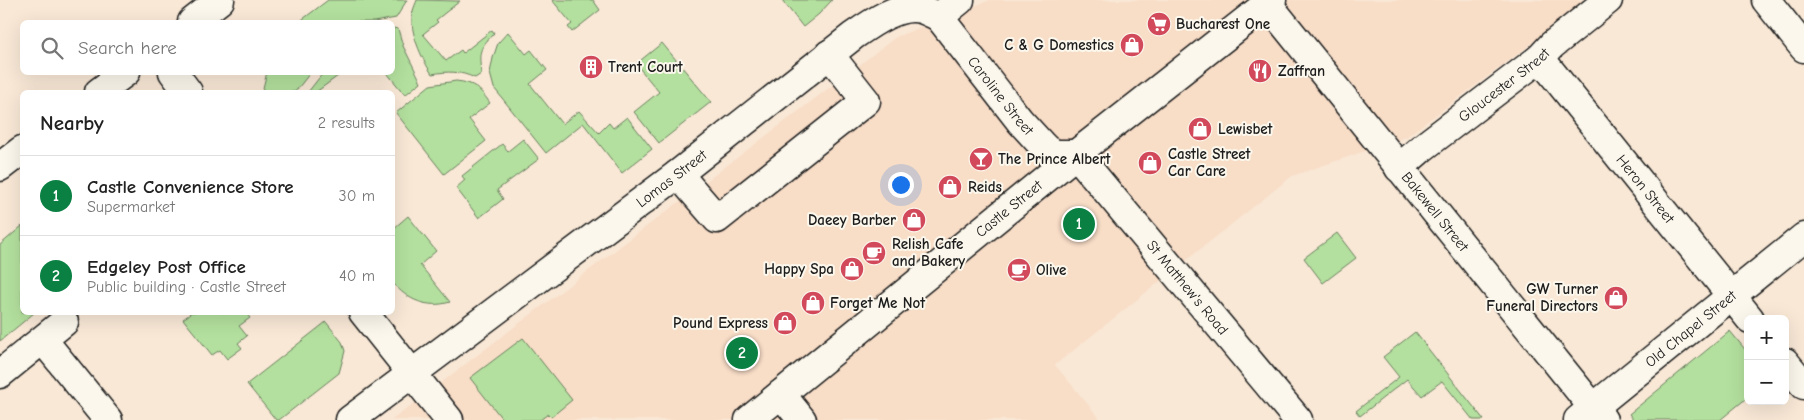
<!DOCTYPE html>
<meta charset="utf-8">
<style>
body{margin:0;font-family:"Comic Neue",sans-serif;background:#f2f2f2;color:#222}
.controls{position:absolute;right:15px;bottom:15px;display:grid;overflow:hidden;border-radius:8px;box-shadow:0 5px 20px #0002}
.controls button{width:45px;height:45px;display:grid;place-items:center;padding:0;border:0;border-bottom:1px solid #e0e0e0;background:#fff;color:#222;font:25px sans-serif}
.you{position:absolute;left:900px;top:184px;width:18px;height:18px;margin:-12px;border:4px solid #fff;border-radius:50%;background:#1a73e8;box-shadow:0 0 0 8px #1a73e833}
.badge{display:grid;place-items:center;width:32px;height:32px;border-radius:50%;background:#0b8043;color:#fff;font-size:16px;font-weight:700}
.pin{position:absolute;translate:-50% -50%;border:2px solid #fff;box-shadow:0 1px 5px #0006}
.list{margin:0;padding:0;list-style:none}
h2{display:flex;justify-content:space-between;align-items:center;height:65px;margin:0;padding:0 20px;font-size:21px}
h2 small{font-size:16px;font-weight:400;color:#767676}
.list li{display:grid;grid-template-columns:32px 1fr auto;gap:15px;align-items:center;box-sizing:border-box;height:80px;padding:0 20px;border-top:1px solid #e0e0e0}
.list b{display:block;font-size:19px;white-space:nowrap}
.list p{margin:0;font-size:16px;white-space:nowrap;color:#767676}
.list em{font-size:16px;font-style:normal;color:#767676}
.icon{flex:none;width:28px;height:28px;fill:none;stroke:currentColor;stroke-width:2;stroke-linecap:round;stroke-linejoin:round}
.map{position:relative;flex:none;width:1804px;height:420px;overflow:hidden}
.search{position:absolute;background:#fff;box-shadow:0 5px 20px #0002;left:20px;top:20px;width:375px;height:55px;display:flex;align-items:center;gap:12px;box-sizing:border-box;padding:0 18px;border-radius:8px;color:#767676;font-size:19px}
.panel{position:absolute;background:#fff;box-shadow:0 5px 20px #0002;left:20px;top:90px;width:375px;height:225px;border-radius:8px}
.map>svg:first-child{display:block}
.built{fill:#f8ddc7}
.green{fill:#b3e09e;stroke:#687e5d}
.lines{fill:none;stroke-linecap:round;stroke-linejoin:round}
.minor-casing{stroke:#1c1c1c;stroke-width:31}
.major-casing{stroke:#1c1c1c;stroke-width:31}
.minor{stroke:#fbf7ec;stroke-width:28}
.major{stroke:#fbf7ec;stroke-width:28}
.labels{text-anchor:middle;stroke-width:4;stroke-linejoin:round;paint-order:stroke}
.poi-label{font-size:15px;font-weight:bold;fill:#1c1c1c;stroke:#fbf7ec;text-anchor:start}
.street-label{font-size:15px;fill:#1c1c1c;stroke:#fbf7ec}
</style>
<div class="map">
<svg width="1804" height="420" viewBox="0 0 1804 420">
<rect width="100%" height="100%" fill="#f9e8d6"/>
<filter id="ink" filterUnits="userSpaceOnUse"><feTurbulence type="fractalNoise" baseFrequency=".02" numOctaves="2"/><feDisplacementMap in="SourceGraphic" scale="10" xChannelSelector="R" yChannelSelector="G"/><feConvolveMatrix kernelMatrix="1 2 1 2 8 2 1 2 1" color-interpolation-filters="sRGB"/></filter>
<g filter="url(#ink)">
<!-- built -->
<path class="built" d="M990,0H1590L1406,137L1292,176L1055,365L1101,420H392L896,37Z"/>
<!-- green -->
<g class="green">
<path d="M328,0H407L396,18L374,22H299Z"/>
<path d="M417,0L460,1L436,20L438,22L423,34L446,61L461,50L463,53L492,30L494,33C478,50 479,51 481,74L475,78C460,71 448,71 432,74C422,59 408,30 413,11C414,7 416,3 417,0Z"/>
<path d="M552,0H593L600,10L572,32L568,27L572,24Z"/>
<path d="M782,0H832L819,14L803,27Z"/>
<path d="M393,28L398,29L403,46L421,82L405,95L387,73L392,72Z"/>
<path d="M508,32L526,54L531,50L547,70L530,84L562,124L579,111L599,133L609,123L613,128L627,117L652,149L622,173L583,123L546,153L494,88L490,73L493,58L498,43Z"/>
<path d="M662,43L711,102L659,143L634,112L659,92L636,64Z"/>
<path d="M267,72H310V73L295,92H262Z"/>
<path d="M323,73H342L316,92H308Z"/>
<path d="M456,81C475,83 479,88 490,103L469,119L486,141L444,174L396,113L430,85Z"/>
<path d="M523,139L539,159L497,190L503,199L479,218L456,188L465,180L462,176L502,144L508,151Z"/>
<path d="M408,216L436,251L420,265L450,302C428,309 407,300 393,283V229Z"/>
<path d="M22,226V312L34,313L0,341V245Z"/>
<path d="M1337,233L1356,258L1323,283L1304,258Z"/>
<path d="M189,312L246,313L250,318L239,326L247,336L238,343L242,348L227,359L220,350L212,355L183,319L190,314Z"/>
<path d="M326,322L342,342L345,351L339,373L279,420H276L247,384Z"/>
<path d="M1730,331L1748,353V397L1720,420H1634L1629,414Z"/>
<path d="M1415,332L1484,420H1473L1442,381L1422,396L1407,379L1360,416L1356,411L1399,377L1383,357Z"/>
<path d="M523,338L572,400L551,417L548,414L540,420H503L470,378Z"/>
</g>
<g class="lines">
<!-- minor casing -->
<g class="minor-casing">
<g id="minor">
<path d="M1766,0L1804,48"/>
<path id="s1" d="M1267,3L1603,420"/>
<path id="s2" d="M939,17L1020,121L1042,145L1048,151L1057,154H1076"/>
<path d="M939,17L960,0"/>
<path id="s3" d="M1540,58L1750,319"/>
<path d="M173,72L188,92"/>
<path id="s4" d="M1076,154L1298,420"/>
<path id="s5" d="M1399,168L1422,148L1540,58L1552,45L1608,0"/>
<path d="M678,174L717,219L866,101L829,54"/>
<path d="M363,312L449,420"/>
<path d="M43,340L108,420"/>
<path d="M1785,362L1804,385"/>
<path d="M0,374L64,322"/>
<path d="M781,394L802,420"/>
<path id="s6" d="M350,420L678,174L853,36C870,24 899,3 921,9C927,11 933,14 939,17"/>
<path id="s7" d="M749,420L1076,154L1272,0"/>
<path id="s8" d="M1578,420L1804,237"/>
</g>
</g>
<!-- major casing -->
<g class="major-casing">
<g id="major">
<path d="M192,22L220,0"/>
<path d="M99,92L126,72"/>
<path d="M0,167L22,150"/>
</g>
</g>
<!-- minor -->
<use href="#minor" class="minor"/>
<!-- major -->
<use href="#major" class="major"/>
</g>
</g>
<!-- icons -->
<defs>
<g id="supermarket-disc" transform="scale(1.25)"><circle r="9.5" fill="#d1495b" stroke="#fbf7ec"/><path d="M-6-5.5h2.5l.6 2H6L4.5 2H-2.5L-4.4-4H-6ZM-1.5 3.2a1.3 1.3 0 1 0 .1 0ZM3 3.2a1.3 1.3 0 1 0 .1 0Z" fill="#fff"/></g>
<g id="shop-disc" transform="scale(1.25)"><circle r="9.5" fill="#d1495b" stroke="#fbf7ec"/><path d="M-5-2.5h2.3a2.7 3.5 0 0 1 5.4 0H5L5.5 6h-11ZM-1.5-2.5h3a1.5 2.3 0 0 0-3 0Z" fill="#fff"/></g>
<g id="building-disc" transform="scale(1.25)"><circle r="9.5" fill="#d1495b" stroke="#fbf7ec"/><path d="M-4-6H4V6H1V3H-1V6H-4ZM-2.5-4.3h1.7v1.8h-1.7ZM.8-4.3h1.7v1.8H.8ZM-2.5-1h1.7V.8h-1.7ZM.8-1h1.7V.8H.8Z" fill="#fff"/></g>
<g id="restaurant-disc" transform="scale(1.25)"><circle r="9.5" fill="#d1495b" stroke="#fbf7ec"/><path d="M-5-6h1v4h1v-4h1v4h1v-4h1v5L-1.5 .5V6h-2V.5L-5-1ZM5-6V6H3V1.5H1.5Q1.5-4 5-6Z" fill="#fff"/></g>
<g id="bar-disc" transform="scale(1.25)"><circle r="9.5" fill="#d1495b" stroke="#fbf7ec"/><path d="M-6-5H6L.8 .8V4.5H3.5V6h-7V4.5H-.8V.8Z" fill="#fff"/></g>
<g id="cafe-disc" transform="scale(1.25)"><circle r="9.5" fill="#d1495b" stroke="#fbf7ec"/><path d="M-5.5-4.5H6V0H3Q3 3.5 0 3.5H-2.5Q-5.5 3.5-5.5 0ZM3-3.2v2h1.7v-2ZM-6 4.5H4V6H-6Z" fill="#fff"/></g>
</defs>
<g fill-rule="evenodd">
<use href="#supermarket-disc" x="1159" y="24"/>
<use href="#shop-disc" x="1132" y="45"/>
<use href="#building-disc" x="591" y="67"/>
<use href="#restaurant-disc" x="1260" y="71"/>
<use href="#shop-disc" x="1200" y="129"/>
<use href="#bar-disc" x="981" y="159"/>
<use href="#shop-disc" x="1150" y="163"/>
<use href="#shop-disc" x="950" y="187"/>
<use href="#shop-disc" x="914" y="220"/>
<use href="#cafe-disc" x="874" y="253"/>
<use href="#shop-disc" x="852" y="269"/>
<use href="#cafe-disc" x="1019" y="270"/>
<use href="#shop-disc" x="1616" y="298"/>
<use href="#shop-disc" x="813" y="303"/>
<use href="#shop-disc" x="785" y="323"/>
</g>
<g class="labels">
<!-- poi labels -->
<g class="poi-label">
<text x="1176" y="29">Bucharest One</text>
<text x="1114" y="50" text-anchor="end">C &amp; G Domestics</text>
<text x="608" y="72">Trent Court</text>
<text x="1278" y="76">Zaffran</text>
<text x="1218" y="134">Lewisbet</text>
<text x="1168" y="159">Castle Street<tspan x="1168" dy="17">Car Care</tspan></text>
<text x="998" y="164">The Prince Albert</text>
<text x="968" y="192">Reids</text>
<text x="896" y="225" text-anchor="end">Daeey Barber</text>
<text x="892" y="249">Relish Cafe<tspan x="892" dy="17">and Bakery</tspan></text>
<text x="834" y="274" text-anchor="end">Happy Spa</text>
<text x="1036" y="275">Olive</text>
<text x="1598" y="294" text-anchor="end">GW Turner<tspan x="1598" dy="17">Funeral Directors</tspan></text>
<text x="830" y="308">Forget Me Not</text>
<text x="768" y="328" text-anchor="end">Pound Express</text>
</g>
<!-- street labels -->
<g class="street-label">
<text dy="5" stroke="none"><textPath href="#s5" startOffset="134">Gloucester Street</textPath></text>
<text dy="5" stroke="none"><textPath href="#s2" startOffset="100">Caroline Street</textPath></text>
<text dy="5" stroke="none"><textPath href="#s6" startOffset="402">Lomas Street</textPath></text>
<text dy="5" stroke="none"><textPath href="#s3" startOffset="168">Heron Street</textPath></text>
<text dy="5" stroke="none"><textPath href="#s7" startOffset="335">Castle Street</textPath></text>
<text dy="5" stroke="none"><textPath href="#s1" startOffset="268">Bakewell Street</textPath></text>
<text dy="5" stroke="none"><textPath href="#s4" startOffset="174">St Matthew's Road</textPath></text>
<text dy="5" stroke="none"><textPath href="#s8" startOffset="145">Old Chapel Street</textPath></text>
</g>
</g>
</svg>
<div class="controls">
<button>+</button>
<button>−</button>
</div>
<div class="you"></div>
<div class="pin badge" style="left:1079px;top:224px">1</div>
<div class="pin badge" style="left:742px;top:353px">2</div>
<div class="search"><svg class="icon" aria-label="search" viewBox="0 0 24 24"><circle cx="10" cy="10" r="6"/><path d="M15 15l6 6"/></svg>Search here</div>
<section class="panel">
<h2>Nearby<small>2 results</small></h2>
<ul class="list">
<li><span class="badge">1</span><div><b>Castle Convenience Store</b><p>Supermarket</p></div><em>30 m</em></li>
<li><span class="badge">2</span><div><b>Edgeley Post Office</b><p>Public building · Castle Street</p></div><em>40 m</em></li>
</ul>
</section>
</div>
